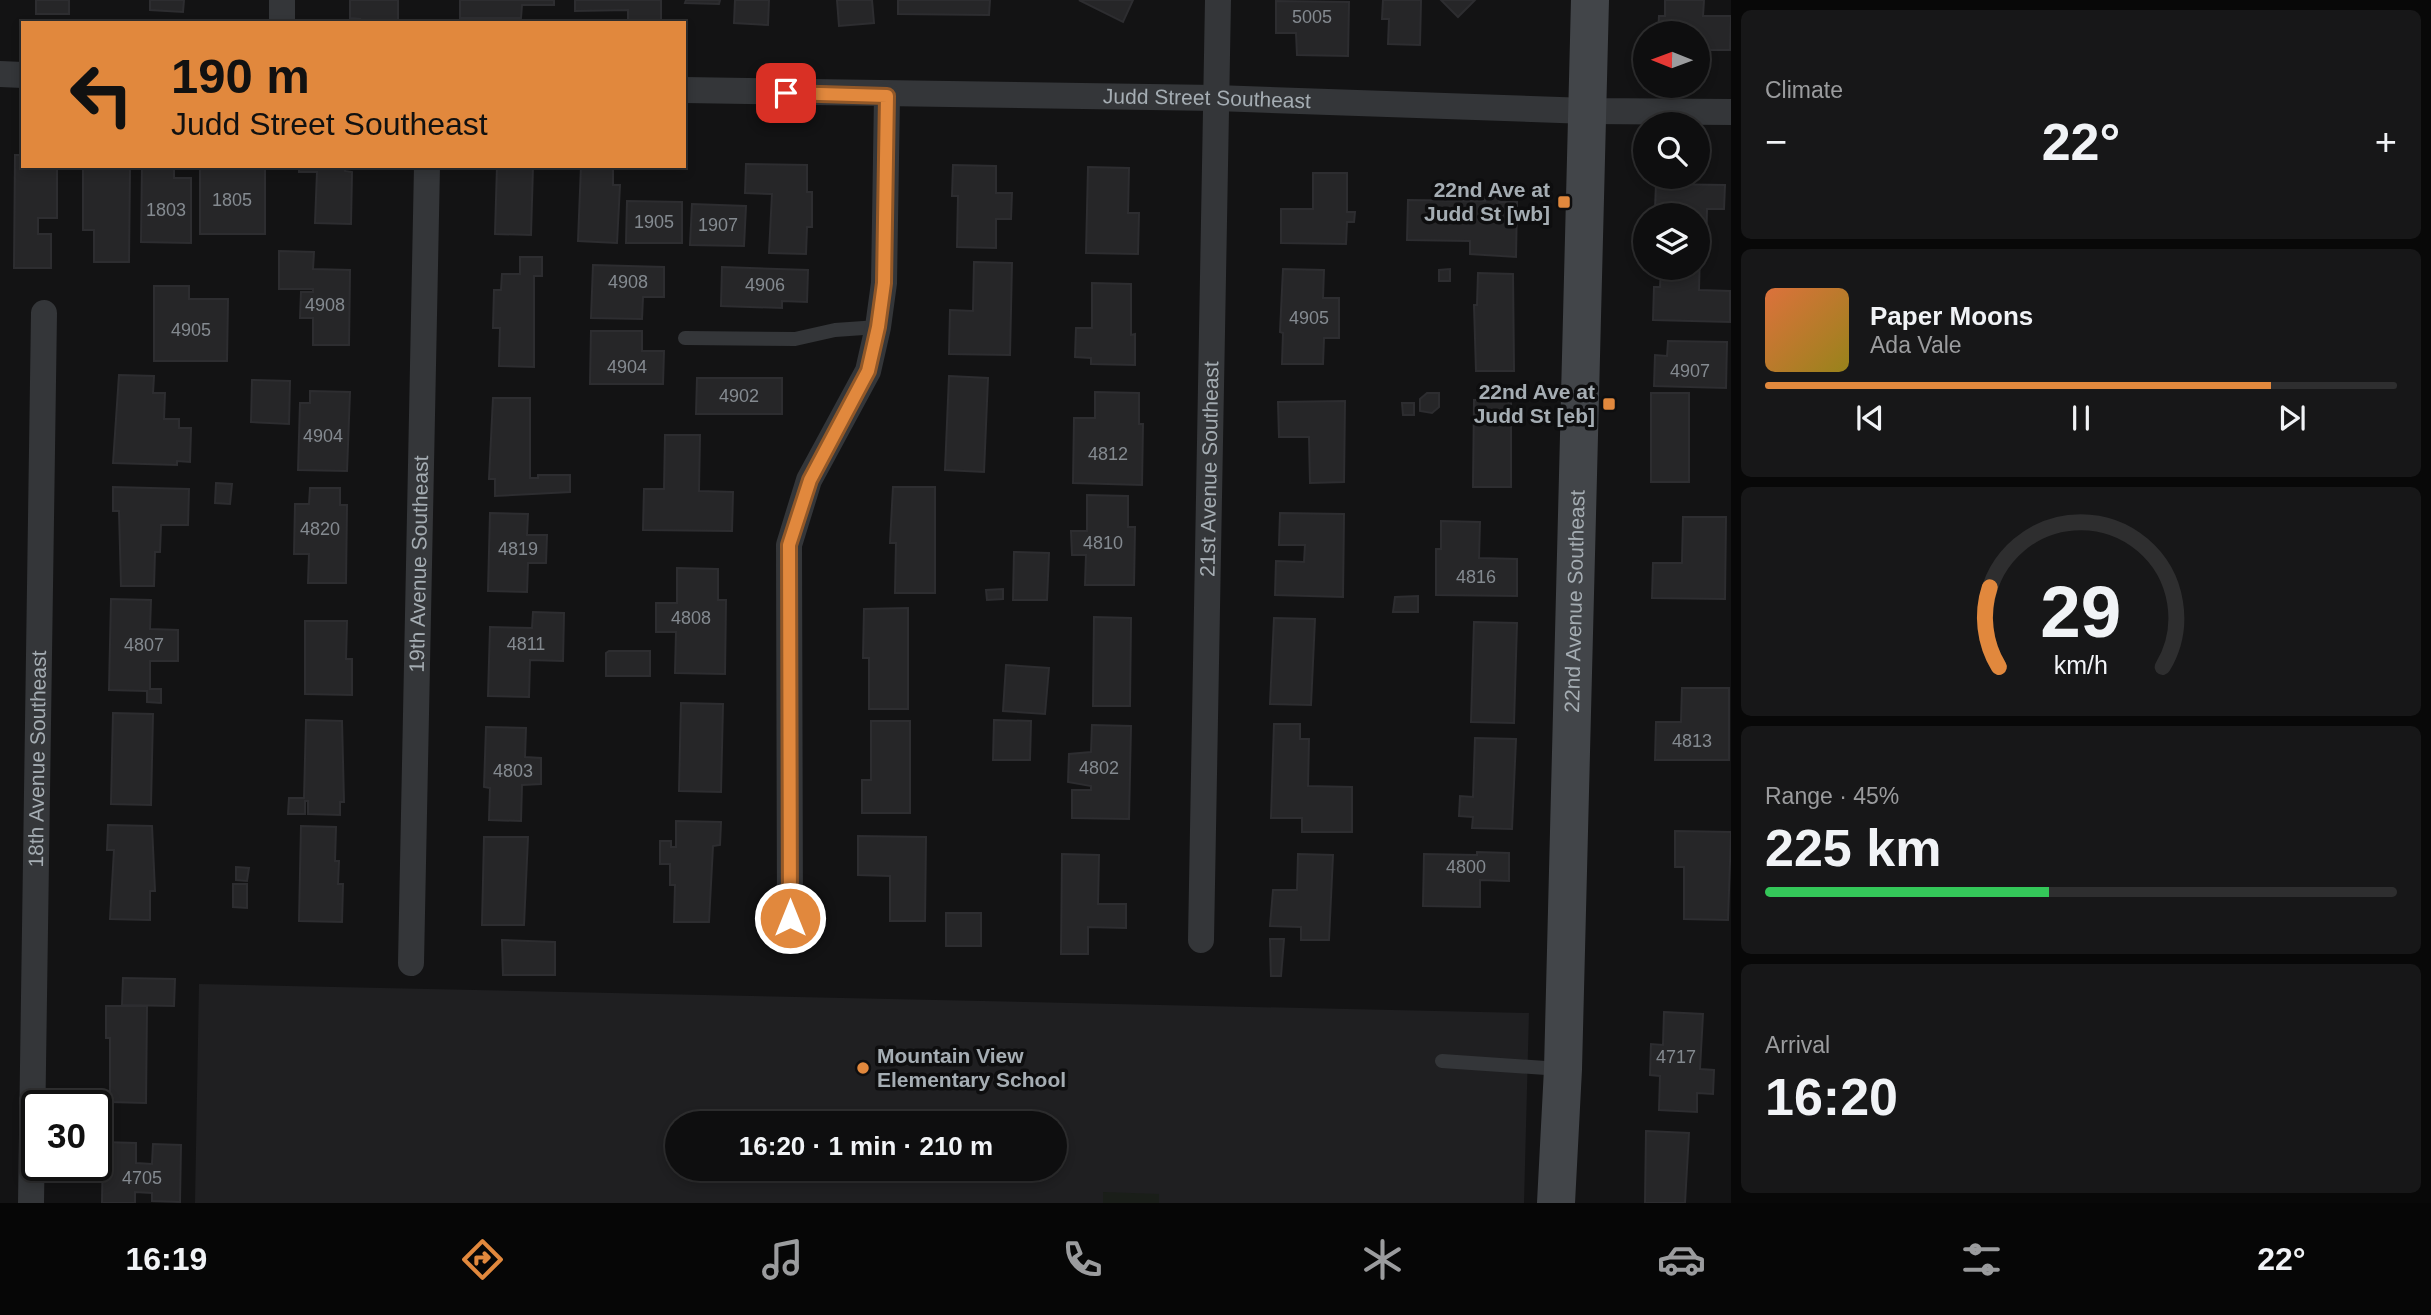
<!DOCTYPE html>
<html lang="en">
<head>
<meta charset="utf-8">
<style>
  :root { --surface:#0e0e0f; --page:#171718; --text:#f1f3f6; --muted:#9b9c9e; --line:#2e2e2f; --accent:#e1883d }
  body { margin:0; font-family:Helvetica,sans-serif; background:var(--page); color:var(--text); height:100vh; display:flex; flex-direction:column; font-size:26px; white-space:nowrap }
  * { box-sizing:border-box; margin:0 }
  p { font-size:23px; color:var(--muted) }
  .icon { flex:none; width:38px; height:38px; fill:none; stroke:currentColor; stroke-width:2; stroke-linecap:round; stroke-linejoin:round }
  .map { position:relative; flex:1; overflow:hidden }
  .side { display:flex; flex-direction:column; gap:10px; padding:10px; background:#080808; width:700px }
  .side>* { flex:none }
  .guide { position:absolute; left:21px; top:21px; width:665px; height:147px; border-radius:0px; box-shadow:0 4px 10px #0003,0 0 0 2px var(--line); background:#e1883d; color:#111; overflow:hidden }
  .needle { width:46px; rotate:271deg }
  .controls { position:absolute; left:1633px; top:21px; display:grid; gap:14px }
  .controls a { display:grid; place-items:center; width:77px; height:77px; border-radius:50%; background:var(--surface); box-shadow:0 4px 10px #0003,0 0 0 2px var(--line); font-size:35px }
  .speed { position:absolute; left:21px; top:1090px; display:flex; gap:14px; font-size:35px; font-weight:700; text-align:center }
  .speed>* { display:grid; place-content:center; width:91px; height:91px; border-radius:50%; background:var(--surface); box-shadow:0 4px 10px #0003,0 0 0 2px var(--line); line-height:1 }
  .speed .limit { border:4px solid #111; border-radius:10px; background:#fff; color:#111 }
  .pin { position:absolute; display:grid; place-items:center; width:60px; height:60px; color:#fff; margin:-30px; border-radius:14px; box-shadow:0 4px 10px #0006 }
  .me { position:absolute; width:77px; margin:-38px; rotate:0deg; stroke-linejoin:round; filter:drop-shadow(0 0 5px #0008) }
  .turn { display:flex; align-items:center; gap:24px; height:147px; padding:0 35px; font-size:32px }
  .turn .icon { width:91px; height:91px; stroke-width:2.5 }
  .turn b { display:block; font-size:49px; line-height:60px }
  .big { font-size:52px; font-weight:600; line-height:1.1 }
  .side .card { flex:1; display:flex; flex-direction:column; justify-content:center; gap:10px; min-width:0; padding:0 24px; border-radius:10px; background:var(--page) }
  .side .dial { align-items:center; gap:0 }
  .dial svg { height:182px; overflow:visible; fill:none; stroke:var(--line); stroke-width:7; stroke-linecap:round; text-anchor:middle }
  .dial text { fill:var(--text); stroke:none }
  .song { display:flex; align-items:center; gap:21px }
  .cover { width:84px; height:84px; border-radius:10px; background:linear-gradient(135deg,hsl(20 70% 55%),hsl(50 70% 35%)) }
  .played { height:7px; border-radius:4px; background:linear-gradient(90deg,var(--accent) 80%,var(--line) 80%) }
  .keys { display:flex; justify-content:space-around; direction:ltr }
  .heat { display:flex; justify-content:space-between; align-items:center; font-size:38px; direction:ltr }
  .charge { height:10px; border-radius:5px; background:linear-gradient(90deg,#34c759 45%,var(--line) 0) }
  .trip { position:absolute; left:665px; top:1111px; width:402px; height:70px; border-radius:35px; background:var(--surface); box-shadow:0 4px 10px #0003,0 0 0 2px var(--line); font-weight:600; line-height:70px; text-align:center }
  .dock { display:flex; height:112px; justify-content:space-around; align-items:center; background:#060606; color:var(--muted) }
  .dock .icon { width:49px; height:49px }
  .dock .selected { color:var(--accent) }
  .dock b { font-size:32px; color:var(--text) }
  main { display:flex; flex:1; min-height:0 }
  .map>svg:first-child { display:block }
  .built { fill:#1f1f21; fill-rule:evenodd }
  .green { fill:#1a1e19 }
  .building { fill:#262628; stroke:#2d2d30; stroke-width:2 }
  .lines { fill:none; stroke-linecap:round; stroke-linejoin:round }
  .lane { stroke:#343639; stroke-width:14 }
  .street { stroke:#343639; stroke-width:26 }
  .secondary { stroke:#424549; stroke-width:38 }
  .route-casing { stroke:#925828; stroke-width:18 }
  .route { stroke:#e1883d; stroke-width:12 }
  .poi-dot { fill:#e1883d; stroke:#0e0e0f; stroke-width:2.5 }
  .labels { text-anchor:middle; stroke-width:7; stroke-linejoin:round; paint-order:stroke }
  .number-label { font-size:18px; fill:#848a90 }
  .street-label { font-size:21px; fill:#a5adb3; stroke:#0e0e0f }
  .poi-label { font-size:21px; font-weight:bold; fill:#a5adb3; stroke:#0e0e0f; text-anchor:end }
</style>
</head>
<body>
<main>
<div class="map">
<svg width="1731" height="1203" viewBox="0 0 1731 1203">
  <rect width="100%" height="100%" fill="#131314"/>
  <path class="built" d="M199,984L1529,1013L1524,1203H195ZM677,1124H1055V1169H677Z"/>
  <polygon class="green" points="1103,1192 1159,1194 1159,1203 1103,1203"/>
  <g class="building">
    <rect x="36" y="0" width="33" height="14"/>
    <polygon points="150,0 184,0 183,12 150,10"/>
    <polygon points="350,0 398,0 398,23 360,23 360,19 350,18"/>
    <polygon points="460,0 554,0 554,5 522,5 521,18 460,18"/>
    <polygon points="575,0 661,0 661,22 628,22 628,10 575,11"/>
    <polygon points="686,0 720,0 719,4 685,3"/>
    <polygon points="735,0 769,0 768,25 734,23"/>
    <polygon points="837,0 872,0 874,23 839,26"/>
    <polygon points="898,0 990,0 989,15 898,14"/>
    <polygon points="1079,0 1133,0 1123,22"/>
    <polygon points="1383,0 1421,0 1420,45 1388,44 1389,19 1382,19"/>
    <polygon points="1441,0 1475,0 1458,17"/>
    <polygon points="1665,0 1704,0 1703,16 1731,16 1730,50 1698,50 1698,33 1658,33 1659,16 1665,16"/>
    <polygon points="1276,1 1349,2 1348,56 1297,55 1296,33 1276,33"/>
    <polygon points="15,155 23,155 23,166 57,166 57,218 38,218 38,234 51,234 51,268 14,268"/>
    <polygon points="746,164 807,165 807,192 812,192 812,227 807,227 806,254 769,253 772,194 745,193"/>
    <polygon points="953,165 996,166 996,193 1012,193 1011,219 996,219 996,248 957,247 958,196 952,196"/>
    <polygon points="83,166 130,166 129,262 94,262 94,230 83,230"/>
    <polygon points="142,166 174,166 174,178 191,178 191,243 141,242"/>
    <rect x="200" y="166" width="65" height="68"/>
    <polygon points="299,166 345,166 345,171 352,172 351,224 315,223 317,172 299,172"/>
    <polygon points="497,166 533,166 531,235 495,234"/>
    <polygon points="581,166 613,166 613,185 620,185 617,243 578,241"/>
    <polygon points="1088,167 1129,168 1128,213 1139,213 1138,254 1086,253"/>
    <polygon points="1313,173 1347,173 1347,212 1355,212 1354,222 1347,222 1346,244 1281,243 1281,209 1313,209"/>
    <polygon points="1656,184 1725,185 1724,209 1707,209 1706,250 1700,250 1699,290 1730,291 1730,322 1653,320 1654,287 1660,287 1661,268 1698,268 1698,215 1662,215 1662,209 1655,209"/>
    <polygon points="1485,197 1500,197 1499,202 1517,202 1516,257 1470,254 1470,241 1407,240 1408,200 1485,201"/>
    <polygon points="627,201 682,202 682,243 626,243"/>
    <polygon points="692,204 746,206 744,246 690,245"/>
    <polygon points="279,251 314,252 313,269 350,270 349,345 313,345 313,318 300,318 301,292 313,292 313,289 279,289"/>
    <polygon points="520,257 542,257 542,276 534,276 534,367 499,366 500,328 493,328 494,290 501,290 502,274 520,274"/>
    <polygon points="974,262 1012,263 1010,355 949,354 950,310 973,311"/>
    <polygon points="593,265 664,267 664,297 643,297 642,319 591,318"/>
    <polygon points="722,267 808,270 807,302 782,301 782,308 721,306"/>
    <polygon points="1283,269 1324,270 1323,298 1339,298 1339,338 1324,338 1323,364 1282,364 1283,333 1280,332"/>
    <polygon points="1450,269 1450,281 1439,281 1439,270"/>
    <polygon points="1478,273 1513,274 1514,371 1476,371 1474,305 1477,305"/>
    <polygon points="1092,283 1131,284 1131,335 1135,334 1135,365 1091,364 1091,358 1075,357 1076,328 1092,328"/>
    <polygon points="154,286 189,286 189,299 228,299 227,361 154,361"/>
    <polygon points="591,331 642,331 642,351 664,351 663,384 590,384"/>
    <polygon points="1668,341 1727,342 1726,388 1654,386 1655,355 1667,356"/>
    <polygon points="119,375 154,376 153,393 165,393 164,419 179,419 179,428 191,428 190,462 177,461 177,465 113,463"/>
    <polygon points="949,376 988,378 984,472 945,470"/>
    <polygon points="697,378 782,378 782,414 696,414"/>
    <polygon points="252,380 290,381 289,424 251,422"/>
    <polygon points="310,391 350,392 347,471 298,470 300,403 310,403"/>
    <polygon points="1095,392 1139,393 1139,424 1143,424 1142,485 1073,483 1074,418 1095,418"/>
    <polygon points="1427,393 1439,393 1439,407 1432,413 1420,411 1420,399"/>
    <rect x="1651" y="393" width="38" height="89"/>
    <polygon points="493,398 530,398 530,478 538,478 538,475 570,475 570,492 495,496 495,479 489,479"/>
    <polygon points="1474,400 1511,400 1511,487 1473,487"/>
    <polygon points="1345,401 1344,482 1310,483 1309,437 1279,437 1278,402"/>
    <polygon points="1402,403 1414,403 1414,415 1403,415"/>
    <polygon points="665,435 700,435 699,491 733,492 732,531 643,530 644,489 664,489"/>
    <polygon points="216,483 232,484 230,504 215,503"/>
    <polygon points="113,487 189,489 188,525 161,525 160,552 155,552 154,586 121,586 119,511 113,511"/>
    <polygon points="893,487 935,487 935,593 895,593 896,543 890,543"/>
    <polygon points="310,488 340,488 340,505 347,505 346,583 308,583 309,554 294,554 295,504 309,504"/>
    <polygon points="1087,495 1128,496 1128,527 1135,527 1134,585 1085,585 1086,555 1072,555 1071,531 1087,531"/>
    <polygon points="490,513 528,514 527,535 547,535 546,563 528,563 527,592 488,591"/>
    <polygon points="1280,513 1344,514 1343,597 1275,595 1276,561 1304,562 1305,545 1279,545"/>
    <polygon points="1683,517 1726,517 1725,599 1652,598 1653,563 1682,563"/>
    <polygon points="1441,521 1480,522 1479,558 1517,559 1517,596 1436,595 1436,549 1441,549"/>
    <polygon points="1014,552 1049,553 1047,600 1013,600"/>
    <polygon points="677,568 718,569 718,600 726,600 725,674 675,673 676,632 656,632 656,603 677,603"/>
    <polygon points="1003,589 1003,599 987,600 986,590"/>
    <polygon points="1418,596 1418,612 1393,612 1395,597"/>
    <polygon points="111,599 151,600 150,629 178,630 178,661 150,661 150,689 161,689 161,703 147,702 147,691 109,690"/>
    <polygon points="908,608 908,709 869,709 869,658 863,658 864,609"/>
    <polygon points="533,612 564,613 563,661 530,660 529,697 488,696 490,627 532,628"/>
    <polygon points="1094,617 1131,618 1130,706 1093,706"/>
    <polygon points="1274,618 1315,619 1311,705 1270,704"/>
    <polygon points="305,621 347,621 346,659 352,659 352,695 305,694"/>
    <polygon points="1474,622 1517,623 1514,723 1471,722"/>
    <polygon points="609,651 650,651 650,676 606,676 606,653"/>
    <polygon points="1006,665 1049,668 1045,714 1003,711"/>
    <polygon points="1682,688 1729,688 1729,760 1655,760 1656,722 1681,722"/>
    <polygon points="681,703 723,704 721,792 679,791"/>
    <polygon points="113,713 153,714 151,805 111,804"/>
    <polygon points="306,720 342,721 344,802 340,802 340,815 308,814 308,801 305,801 305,814 288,814 289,798 304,798"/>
    <polygon points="994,720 1031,721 1030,760 993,760"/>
    <polygon points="871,721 910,721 910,813 862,813 862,780 871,780"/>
    <polygon points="1274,724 1300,724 1300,739 1309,739 1308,786 1352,787 1352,832 1302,832 1302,818 1271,818"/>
    <polygon points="1092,725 1131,726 1129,819 1072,818 1072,790 1091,790 1091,786 1068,782 1069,754 1091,752"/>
    <polygon points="486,727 526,728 525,757 541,758 541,784 522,785 521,821 489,820 490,788 484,787"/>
    <polygon points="1475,738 1516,739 1512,829 1472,828 1473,817 1459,816 1460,796 1473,797"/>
    <polygon points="676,821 721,822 720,845 713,846 709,922 674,922 675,885 670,885 670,864 660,864 660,841 671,841 671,847 676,847"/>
    <polygon points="108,825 152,826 155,891 150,891 150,920 110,919 114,850 107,850"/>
    <polygon points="301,826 336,827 335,861 339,861 338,884 343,884 342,922 299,921"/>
    <polygon points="1675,831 1731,832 1728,920 1684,919 1684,867 1675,867"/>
    <polygon points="858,836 926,837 925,921 890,921 890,876 858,875"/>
    <polygon points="484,837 528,837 524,925 482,925"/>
    <polygon points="1477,852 1509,853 1509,881 1480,880 1480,907 1423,906 1424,854 1477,855"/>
    <polygon points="1062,854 1099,855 1098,904 1126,904 1126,928 1088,927 1088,954 1061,954"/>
    <polygon points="1298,854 1333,855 1329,940 1301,940 1301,927 1270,926 1273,890 1297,890"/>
    <polygon points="236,867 249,868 247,881 236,880"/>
    <polygon points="233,884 247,884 247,908 233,907"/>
    <rect x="946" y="913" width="35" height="33"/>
    <polygon points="1270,939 1284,939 1281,976 1271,976"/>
    <polygon points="502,940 555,942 555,975 503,975"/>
    <polygon points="123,978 175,979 174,1006 122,1005"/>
    <polygon points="106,1006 147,1006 146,1103 110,1102 110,1038 106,1038"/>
    <polygon points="1664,1012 1703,1014 1700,1069 1714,1070 1713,1094 1697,1093 1697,1112 1659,1110 1660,1076 1650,1075 1651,1044 1663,1045"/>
    <polygon points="1646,1131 1689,1133 1685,1203 1645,1203"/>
    <polygon points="103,1142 136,1143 136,1163 152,1164 153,1144 181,1145 180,1202 152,1201 152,1193 135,1192 135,1203 102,1203"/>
  </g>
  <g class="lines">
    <g class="lane">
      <polyline points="685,338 795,339 835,330 878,327"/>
      <polyline points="1442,1061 1561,1069"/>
    </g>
    <g class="street">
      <polyline points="282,23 282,0"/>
      <polyline points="0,74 23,75"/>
      <path id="s1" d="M684,90L1216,98L1588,111L1731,112"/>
      <polyline points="790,918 789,545 809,480 868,371 878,327 884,283 887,96"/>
      <path id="s2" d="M1201,940L1218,0"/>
      <path id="s3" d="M411,963L427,166"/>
      <path id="s4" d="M31,1203L44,313"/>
    </g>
    <path class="secondary" id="s5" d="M1556,1203L1563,1069L1590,0"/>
  </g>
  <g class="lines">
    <g class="route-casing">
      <polyline id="route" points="786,93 887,96 884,283 878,327 868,371 810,480 789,545 790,918"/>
    </g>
    <use href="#route" class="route"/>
  </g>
  <g class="poi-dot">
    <rect x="1557" y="195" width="14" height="14" rx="3.5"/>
    <rect x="1602" y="397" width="14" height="14" rx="3.5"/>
    <circle cx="863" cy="1068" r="7"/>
  </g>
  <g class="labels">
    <g class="number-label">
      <text x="1312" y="23">5005</text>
      <text x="232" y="206">1805</text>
      <text x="166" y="216">1803</text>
      <text x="654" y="228">1905</text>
      <text x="718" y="231">1907</text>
      <text x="628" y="288">4908</text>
      <text x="765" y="291">4906</text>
      <text x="325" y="311">4908</text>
      <text x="1309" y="324">4905</text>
      <text x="191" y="336">4905</text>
      <text x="627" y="373">4904</text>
      <text x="1690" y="377">4907</text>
      <text x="739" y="402">4902</text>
      <text x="323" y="442">4904</text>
      <text x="1108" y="460">4812</text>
      <text x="320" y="535">4820</text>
      <text x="1103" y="549">4810</text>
      <text x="518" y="555">4819</text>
      <text x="1476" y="583">4816</text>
      <text x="691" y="624">4808</text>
      <text x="526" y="650">4811</text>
      <text x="144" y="651">4807</text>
      <text x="1692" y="747">4813</text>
      <text x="1099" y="774">4802</text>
      <text x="513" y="777">4803</text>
      <text x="1466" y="873">4800</text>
      <text x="1676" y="1063">4717</text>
      <text x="142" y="1184">4705</text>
    </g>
    <g class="street-label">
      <text dy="7" stroke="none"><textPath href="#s1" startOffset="523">Judd Street Southeast</textPath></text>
      <text dy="7" stroke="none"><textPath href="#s2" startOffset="471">21st Avenue Southeast</textPath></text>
      <text dy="7" stroke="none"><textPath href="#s3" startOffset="399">19th Avenue Southeast</textPath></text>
      <text dy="7" stroke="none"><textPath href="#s5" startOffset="602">22nd Avenue Southeast</textPath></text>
      <text dy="7" stroke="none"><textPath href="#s4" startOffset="444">18th Avenue Southeast</textPath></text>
    </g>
    <g class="poi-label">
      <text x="1550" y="197">22nd Ave at<tspan x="1550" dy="24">Judd St [wb]</tspan></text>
      <text x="1595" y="399">22nd Ave at<tspan x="1595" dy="24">Judd St [eb]</tspan></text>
      <text x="877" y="1063" text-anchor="start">Mountain View<tspan x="877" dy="24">Elementary School</tspan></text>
    </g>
  </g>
</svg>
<div class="controls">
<a><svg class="needle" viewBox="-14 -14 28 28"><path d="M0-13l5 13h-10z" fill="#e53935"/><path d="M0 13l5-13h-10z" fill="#9b9c9e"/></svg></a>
<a><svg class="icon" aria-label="search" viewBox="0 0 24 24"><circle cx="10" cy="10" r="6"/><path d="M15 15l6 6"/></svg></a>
<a><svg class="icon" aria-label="layers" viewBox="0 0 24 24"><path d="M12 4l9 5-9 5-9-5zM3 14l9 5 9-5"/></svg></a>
</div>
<div class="speed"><div class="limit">30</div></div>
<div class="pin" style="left:786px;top:93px;background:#d93025"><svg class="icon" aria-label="arrive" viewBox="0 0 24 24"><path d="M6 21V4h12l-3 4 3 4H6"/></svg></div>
<svg class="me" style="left:790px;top:918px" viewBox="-20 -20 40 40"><circle r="17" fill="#e1883d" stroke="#fff" stroke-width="3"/><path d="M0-11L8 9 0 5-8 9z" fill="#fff"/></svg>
<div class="trip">16:20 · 1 min · 210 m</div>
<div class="guide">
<div class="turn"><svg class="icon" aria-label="left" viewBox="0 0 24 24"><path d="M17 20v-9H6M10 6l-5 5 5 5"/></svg><div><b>190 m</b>Judd Street Southeast</div></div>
</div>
</div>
<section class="side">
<div class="card"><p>Climate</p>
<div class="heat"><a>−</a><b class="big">22°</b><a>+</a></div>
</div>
<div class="card">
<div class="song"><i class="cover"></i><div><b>Paper Moons</b><p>Ada Vale</p></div></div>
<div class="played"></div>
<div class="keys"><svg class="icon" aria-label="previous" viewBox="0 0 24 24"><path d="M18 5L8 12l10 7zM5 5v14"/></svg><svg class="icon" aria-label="pause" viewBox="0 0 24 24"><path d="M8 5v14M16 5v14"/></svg><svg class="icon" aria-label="next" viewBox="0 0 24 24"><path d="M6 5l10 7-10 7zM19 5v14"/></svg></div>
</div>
<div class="card dial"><svg viewBox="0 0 100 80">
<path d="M14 69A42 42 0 1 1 86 69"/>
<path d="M14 69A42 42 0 0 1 10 34" stroke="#e1883d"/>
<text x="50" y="56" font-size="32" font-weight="700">29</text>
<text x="50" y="72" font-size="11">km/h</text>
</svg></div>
<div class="card"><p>Range · 45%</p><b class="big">225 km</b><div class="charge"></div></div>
<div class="card"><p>Arrival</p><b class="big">16:20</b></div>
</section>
</main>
<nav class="dock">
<b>16:19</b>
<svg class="icon selected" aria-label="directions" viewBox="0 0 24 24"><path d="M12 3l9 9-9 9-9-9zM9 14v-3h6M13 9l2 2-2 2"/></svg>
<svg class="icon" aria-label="music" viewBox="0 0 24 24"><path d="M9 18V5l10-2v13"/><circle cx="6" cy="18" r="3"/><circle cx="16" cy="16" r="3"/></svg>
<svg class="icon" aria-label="phone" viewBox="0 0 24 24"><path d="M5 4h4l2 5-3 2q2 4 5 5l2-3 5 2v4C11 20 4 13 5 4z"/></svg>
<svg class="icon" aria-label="climate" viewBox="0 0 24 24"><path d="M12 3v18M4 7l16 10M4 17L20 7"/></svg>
<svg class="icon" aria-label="car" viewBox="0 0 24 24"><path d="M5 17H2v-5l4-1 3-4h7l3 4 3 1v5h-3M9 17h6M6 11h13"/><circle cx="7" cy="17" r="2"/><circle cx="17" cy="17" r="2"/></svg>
<svg class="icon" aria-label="filters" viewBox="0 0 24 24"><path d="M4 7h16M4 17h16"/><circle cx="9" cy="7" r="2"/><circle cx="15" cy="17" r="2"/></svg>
<b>22°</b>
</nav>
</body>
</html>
